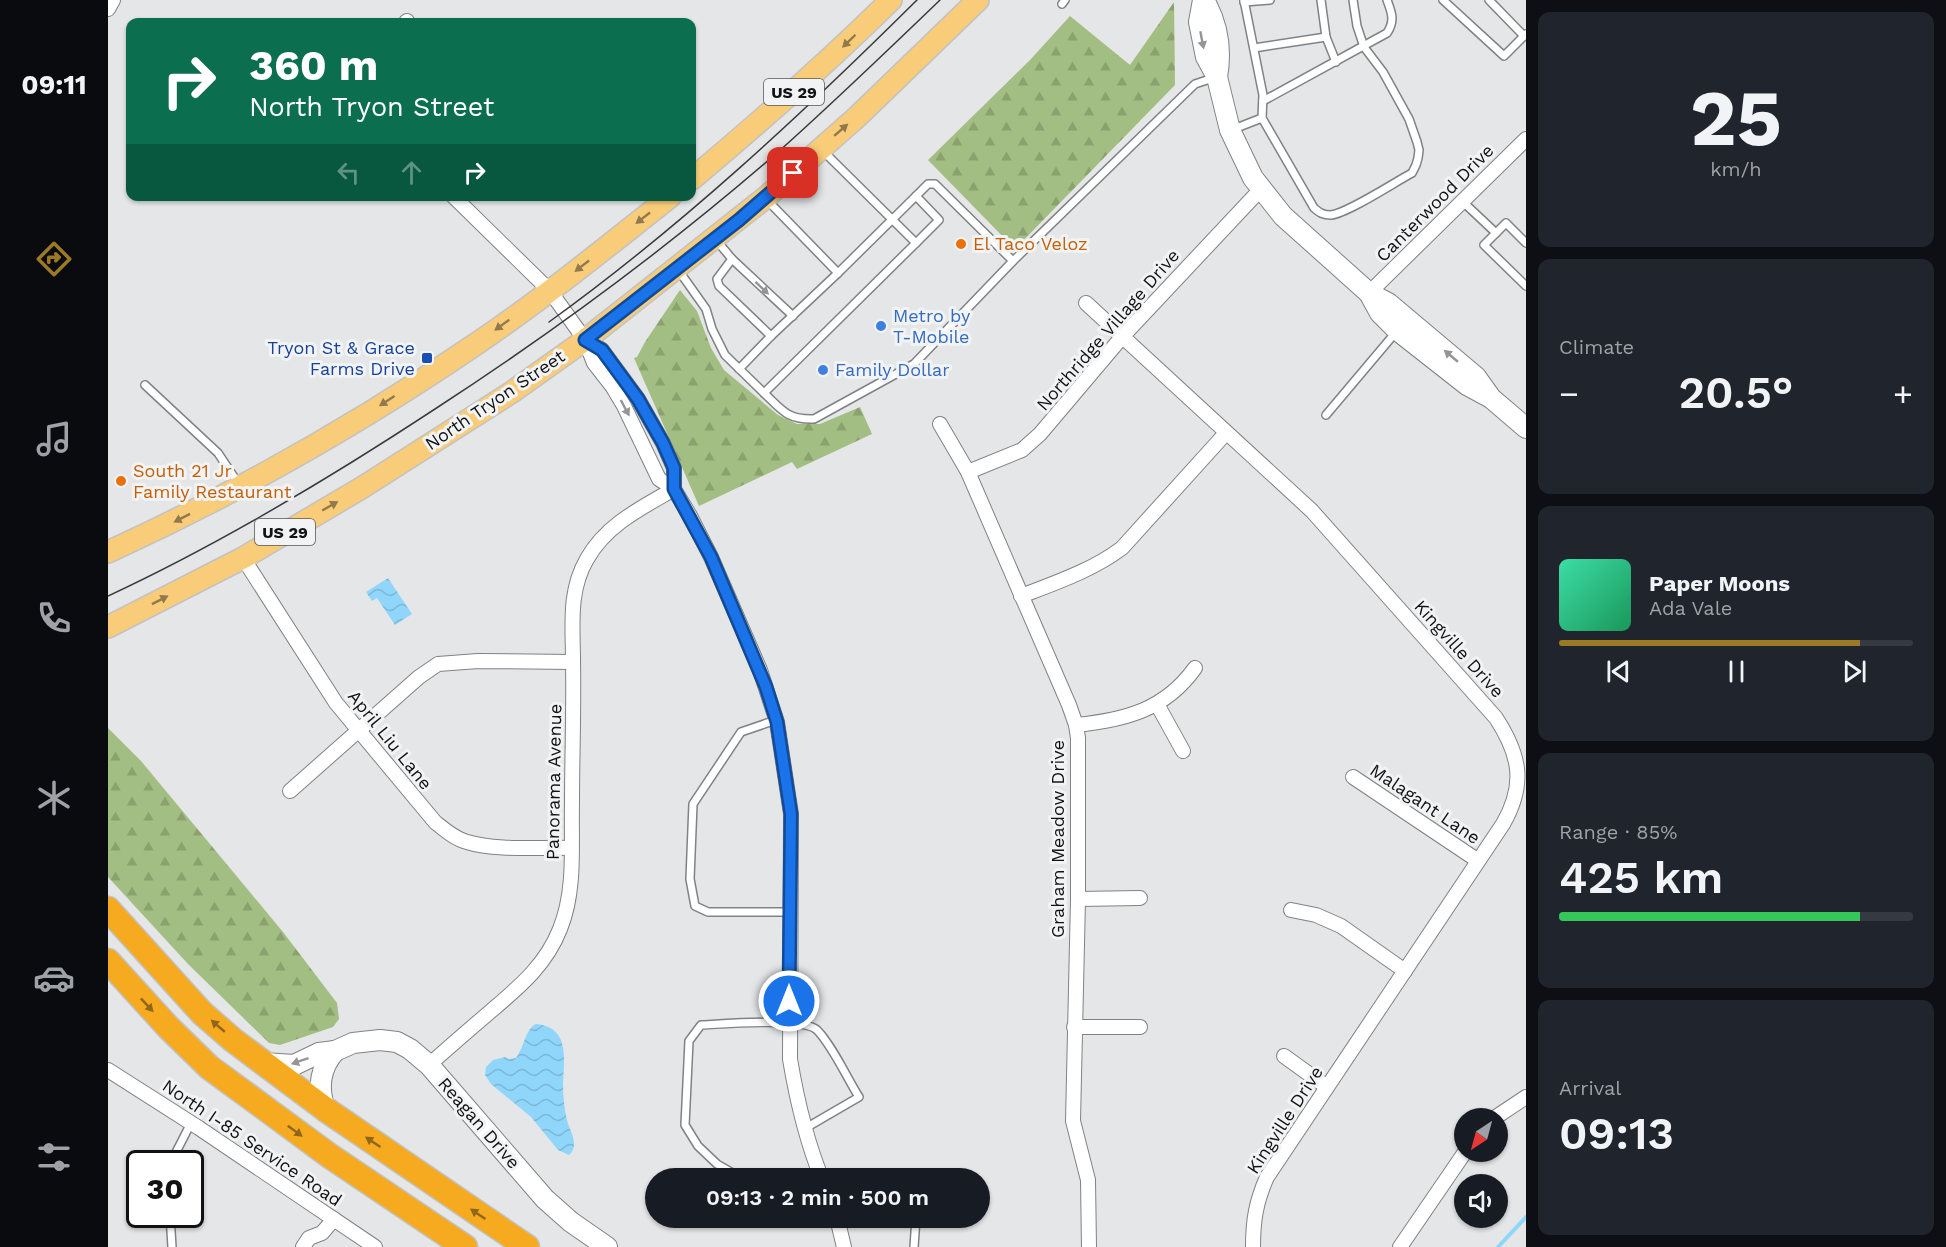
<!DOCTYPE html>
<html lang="en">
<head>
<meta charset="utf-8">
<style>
  :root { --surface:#171b24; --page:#20242c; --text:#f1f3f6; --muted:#9ea1a6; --line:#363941; --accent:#9c7925 }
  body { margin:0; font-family:"Work Sans",sans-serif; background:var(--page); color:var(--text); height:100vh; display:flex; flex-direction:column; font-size:22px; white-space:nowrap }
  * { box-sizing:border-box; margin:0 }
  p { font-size:20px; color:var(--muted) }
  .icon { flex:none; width:33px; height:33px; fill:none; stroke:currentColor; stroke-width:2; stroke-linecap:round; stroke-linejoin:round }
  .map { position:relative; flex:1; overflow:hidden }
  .details { display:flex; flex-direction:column; gap:12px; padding:12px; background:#0d0f14; width:420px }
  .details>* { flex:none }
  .top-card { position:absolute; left:18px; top:18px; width:570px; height:183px; border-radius:12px; box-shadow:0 2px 4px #0004; background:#0b6e4f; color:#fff; overflow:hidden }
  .needle { width:39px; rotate:216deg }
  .buttons { position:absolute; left:1346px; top:1108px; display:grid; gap:12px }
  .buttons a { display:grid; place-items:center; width:54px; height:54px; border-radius:50%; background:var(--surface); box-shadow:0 2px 4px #0004; font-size:30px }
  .speed { position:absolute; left:18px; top:1150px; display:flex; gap:12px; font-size:30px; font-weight:700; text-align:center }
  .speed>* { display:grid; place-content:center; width:78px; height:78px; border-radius:50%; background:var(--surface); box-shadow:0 2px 4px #0004; line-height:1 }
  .speed .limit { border:3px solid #111; border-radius:9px; background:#fff; color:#111 }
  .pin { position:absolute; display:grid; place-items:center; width:51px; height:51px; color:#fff; margin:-26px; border-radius:12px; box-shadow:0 3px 9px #0006 }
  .me { position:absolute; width:66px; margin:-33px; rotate:0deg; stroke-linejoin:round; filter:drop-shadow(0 0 4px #0008) }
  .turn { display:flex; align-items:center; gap:21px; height:126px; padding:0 24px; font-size:27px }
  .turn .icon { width:78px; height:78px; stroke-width:2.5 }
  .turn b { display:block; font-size:42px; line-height:51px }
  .lanes { display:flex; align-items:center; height:57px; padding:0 24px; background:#0003; justify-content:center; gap:30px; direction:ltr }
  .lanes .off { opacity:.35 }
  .big { font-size:45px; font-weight:600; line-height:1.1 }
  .details .widget { flex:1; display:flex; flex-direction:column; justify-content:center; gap:9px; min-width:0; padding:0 21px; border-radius:12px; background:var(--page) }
  .details .dial { align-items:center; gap:0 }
  .dial b { font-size:78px; line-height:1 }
  .song { display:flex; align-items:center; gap:18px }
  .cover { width:72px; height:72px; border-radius:9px; background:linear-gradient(135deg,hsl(160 70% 55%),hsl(150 70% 35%)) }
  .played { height:6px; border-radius:3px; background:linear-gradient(90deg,var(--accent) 85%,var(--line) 85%) }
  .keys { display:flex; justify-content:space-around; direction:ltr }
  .heat { display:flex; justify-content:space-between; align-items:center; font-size:33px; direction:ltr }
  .charge { height:9px; border-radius:4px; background:linear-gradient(90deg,#34c759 85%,var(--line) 0) }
  .trip { position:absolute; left:537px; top:1168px; width:345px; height:60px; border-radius:30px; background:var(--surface); box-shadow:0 2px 4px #0004; font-weight:600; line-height:60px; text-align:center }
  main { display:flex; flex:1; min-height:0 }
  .menu { display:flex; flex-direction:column; width:108px; justify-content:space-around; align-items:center; background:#090b0e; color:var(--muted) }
  .menu .icon { width:42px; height:42px }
  .menu .on { color:var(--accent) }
  .menu b { font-size:27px; color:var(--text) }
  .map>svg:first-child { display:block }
  .forest { fill:url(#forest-firs) }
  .water { fill:url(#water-waves) }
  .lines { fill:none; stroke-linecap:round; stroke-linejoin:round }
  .stream { stroke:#90d6fb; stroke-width:4 }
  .lane-casing { stroke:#818283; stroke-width:10 }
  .street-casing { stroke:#818283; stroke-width:16 }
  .secondary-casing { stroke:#818283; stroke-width:22 }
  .primary-casing { stroke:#c2c2c2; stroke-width:24 }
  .highway-casing { stroke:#c2c2c2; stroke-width:27 }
  .lane { stroke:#fff; stroke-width:7 }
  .street { stroke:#fff; stroke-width:14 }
  .secondary { stroke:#fff; stroke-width:20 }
  .primary { stroke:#f9cc79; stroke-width:21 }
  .highway { stroke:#f5aa20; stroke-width:24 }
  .tram { stroke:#3a3a3b; stroke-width:1.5 }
  .oneway { fill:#959595 }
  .oneway2 { fill:#92794b }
  .oneway3 { fill:#8f661a }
  .route-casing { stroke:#114b97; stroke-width:15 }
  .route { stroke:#1a73e8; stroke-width:10 }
  .food-dot { fill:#e8710a; stroke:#f2f3f4; stroke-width:2 }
  .shop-dot { fill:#3f7fe0; stroke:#f2f3f4; stroke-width:2 }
  .transit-dot { fill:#1a4fb4; stroke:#f2f3f4; stroke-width:2 }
  .labels { text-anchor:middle; stroke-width:6; stroke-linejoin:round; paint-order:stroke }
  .shield { fill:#f2f3f4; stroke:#565656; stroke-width:1.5 }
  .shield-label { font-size:16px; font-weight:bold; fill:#131313 }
  .street-label { font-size:18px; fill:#131313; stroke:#f2f3f4 }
  .food-label { font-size:18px; fill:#c56008; stroke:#f2f3f4; text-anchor:start }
  .shop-label { font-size:18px; fill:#366cbe; stroke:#f2f3f4; text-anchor:start }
  .transit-label { font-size:18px; fill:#164399; stroke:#f2f3f4; text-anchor:end }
</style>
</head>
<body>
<main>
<nav class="menu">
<b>09:11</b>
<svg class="icon on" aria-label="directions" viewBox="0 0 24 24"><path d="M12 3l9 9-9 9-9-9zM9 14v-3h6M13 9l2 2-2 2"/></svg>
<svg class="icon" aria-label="music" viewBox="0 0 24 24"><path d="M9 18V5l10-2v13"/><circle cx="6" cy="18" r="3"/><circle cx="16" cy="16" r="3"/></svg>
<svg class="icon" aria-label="phone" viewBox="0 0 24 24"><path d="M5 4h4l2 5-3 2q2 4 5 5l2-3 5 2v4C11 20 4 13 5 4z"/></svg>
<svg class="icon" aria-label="climate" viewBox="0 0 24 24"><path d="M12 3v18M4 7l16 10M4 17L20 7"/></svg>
<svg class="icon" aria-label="car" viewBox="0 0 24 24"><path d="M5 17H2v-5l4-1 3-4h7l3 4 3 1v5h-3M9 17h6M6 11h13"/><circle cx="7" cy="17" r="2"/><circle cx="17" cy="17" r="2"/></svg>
<svg class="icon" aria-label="filters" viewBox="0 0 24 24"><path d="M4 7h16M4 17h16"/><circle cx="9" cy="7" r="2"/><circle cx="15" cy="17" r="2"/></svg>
</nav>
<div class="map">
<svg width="1418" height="1247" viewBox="0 0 1418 1247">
  <defs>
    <pattern id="forest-firs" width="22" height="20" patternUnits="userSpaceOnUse" patternTransform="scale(1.5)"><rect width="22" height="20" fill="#a3be82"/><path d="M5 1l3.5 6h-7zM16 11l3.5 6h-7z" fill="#8ba26f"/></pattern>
    <pattern id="water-waves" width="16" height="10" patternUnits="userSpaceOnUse" patternTransform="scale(1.5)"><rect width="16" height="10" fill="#90d6fb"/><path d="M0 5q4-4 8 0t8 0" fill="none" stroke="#7bb7d6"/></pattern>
  </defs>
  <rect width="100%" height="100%" fill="#e5e6e7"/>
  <g class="forest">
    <polygon points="1066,2 1067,85 907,249 820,160 922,60 962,16 1022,65"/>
    <polygon points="572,290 589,311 603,348 616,370 670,415 689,424 712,424 752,407 764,434 689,469 684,462 591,506 526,358 529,357 537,342"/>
    <polygon points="0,728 33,761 175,932 229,1003 231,1019 225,1027 172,1045 161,1043 80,964 0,877"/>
  </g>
  <g class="water">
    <polygon points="280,578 304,614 287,625 269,598 264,601 258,592"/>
    <path d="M428,1024C462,1027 456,1059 455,1083C455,1095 456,1108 459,1120C462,1132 472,1145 461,1155L450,1150L423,1117L383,1084L377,1075L378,1067L385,1060L397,1057L401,1059L408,1058C416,1048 417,1029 428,1024Z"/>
  </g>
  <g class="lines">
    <polyline class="stream" points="1390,1247 1418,1217"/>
    <g class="lane-casing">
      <g id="lane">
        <path d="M1136,0L1155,95L1154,118L1206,208C1212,213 1215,215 1223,215C1240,213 1287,182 1304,173L1308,165L1310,158L1311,150L1309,142L1301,119L1275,72L1256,47L1249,26L1245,0"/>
        <polyline points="1213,0 1218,37 1228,62"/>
        <polyline points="1335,0 1396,56 1418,34"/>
        <polyline points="1381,0 1416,36"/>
        <polyline points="1136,2 1162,0"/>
        <polyline points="954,4 957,0"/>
        <polyline points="1146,48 1218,37"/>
        <path d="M1155,101L1279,33C1287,21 1284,13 1279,0"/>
        <polyline points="1123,130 1154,118"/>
        <polyline points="659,200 730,273 808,196 820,184 827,184 905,261 1087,84 1108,77"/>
        <polyline points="1354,201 1388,233"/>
        <polyline points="609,241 624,259 609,279 611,286 663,336 631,369"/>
        <polyline points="808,243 831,220 808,196"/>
        <polyline points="1418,243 1398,223 1376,245 1418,286"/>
        <polyline points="624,259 685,316"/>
        <polyline points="571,271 598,309 604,329 617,355 656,393 808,243 714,150"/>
        <polyline points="663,336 730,273"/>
        <polyline points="37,385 110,453 130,483"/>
        <path d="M656,393C674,410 679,420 706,419L806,364L905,261"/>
        <polyline points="1218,415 1288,332"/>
        <polyline points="668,720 633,732 585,804 582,879 587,906 600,912 681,912"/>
        <polyline points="62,1164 83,1123"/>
        <path d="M635,1179L609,1164L590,1146L577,1125L581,1041L593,1025C614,1024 695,1017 709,1030C724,1045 739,1078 751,1097L696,1129"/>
        <polyline points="62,1215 64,1247"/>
        <polyline points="719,1218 731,1221"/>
        <polyline points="806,1247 808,1218"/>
      </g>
    </g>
    <g class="street-casing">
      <g id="street">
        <polyline points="0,9 5,0"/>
        <polyline points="298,22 299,21"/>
        <path d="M345,196L442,291L477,340L486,363L504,386L516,406L551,479L566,489L581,514L603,557L652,670L669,722L683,814L682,1059C689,1101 698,1140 714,1179"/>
        <polyline points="1261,293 1418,139"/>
        <path d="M978,303L1204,511L1388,718C1412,755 1418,784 1395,824L1159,1177C1148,1202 1145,1220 1145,1247"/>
        <polyline points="477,340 494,350 530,399 555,443 566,468 566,489"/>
        <polyline points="832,424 860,472 961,705 968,725 970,738 970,899 965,1121 980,1180 981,1247"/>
        <polyline points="860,472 914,450 932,434 1014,337 1153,189"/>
        <path d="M135,558L228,703L327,822C337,830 347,839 359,842C388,851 432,847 463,848"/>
        <path d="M913,596C947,583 985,570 1014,548L1118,433"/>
        <polyline points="1049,704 1075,751"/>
        <path d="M968,725C1017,720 1057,710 1087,668"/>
        <polyline points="1245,777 1369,860"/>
        <polyline points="182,791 311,677 330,664 370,661 465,662"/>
        <polyline points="970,899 1032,898"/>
        <polyline points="1183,910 1208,915 1233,926 1297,971"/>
        <polyline points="966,1027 1032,1027"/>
        <polyline points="1176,1056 1219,1087"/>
        <path d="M321,1065C341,1047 362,1029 383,1011C411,987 438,965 452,929C468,890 463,844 464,803C464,756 466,708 465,661C465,627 460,591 479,559C498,525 533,508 566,489"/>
        <polyline points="0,1070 91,1128 267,1247"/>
        <polyline points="1385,1119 1418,1097"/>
        <polyline points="729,1218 736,1247"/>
        <polyline points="195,1247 201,1238 214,1233 226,1219"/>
        <polyline points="1292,1247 1357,1152"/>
      </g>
    </g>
    <g class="secondary-casing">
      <g id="secondary">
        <polyline points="1095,0 1091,22 1098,57 1109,77 1122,130 1145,178 1175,216 1261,293"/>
        <path d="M1096,0C1110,24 1114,49 1109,77"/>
        <polyline points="1383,398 1368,377 1280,303 1261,293 1272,313 1289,330 1359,385 1383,398 1418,428"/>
        <polyline points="155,1063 186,1065 211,1053 227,1051 245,1043 272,1040 289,1042 302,1049 321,1065 437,1199 463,1222 499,1247"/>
        <path d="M217,1109C209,1087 212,1068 227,1051"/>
      </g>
    </g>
    <g class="primary-casing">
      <g id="primary">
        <path d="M584,179C652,122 719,63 783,0"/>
        <path d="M0,552C129,493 254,422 371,342C437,297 500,246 563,196"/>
        <polyline points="0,627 135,558 255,487 404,392 477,340 657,198 749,117 870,0"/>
      </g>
    </g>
    <g class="highway-casing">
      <g id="highway">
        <polyline points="0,909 94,1013 125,1040 217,1109 419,1247"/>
        <polyline points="0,961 60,1027 101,1067 222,1156 357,1247"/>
      </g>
    </g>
    <use href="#lane" class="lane"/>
    <use href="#street" class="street"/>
    <use href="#secondary" class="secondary"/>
    <use href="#primary" class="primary"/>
    <use href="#highway" class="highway"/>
    <g class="tram">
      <path d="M441,322C574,226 693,115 809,0"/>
      <path d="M0,596C114,543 222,478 327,409C447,331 562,246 670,152C725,103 779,51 832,0"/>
    </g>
  </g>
  <defs><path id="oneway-solid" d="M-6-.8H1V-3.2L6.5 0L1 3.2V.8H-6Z" transform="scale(1.5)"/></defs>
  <g class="oneway">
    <use href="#oneway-solid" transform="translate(1094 40) rotate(79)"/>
    <use href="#oneway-solid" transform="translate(654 288) rotate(43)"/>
    <use href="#oneway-solid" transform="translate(1343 356) rotate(-140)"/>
    <use href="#oneway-solid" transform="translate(517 408) rotate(62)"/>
    <use href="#oneway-solid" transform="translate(192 1061) rotate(161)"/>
  </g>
  <g class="oneway2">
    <use href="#oneway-solid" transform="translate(741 41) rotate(136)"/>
    <use href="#oneway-solid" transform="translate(733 130) rotate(-41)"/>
    <use href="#oneway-solid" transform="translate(535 218) rotate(142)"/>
    <use href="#oneway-solid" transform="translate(474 266) rotate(142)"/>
    <use href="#oneway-solid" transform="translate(394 325) rotate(144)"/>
    <use href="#oneway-solid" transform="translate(279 401) rotate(147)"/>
    <use href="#oneway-solid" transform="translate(222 506) rotate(-30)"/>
    <use href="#oneway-solid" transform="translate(74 518) rotate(153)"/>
    <use href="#oneway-solid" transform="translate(52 600) rotate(-27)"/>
  </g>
  <g class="oneway3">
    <use href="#oneway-solid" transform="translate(39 1005) rotate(47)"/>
    <use href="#oneway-solid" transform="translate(110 1026) rotate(-139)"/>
    <use href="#oneway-solid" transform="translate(187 1131) rotate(36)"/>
    <use href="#oneway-solid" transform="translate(265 1142) rotate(-146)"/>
    <use href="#oneway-solid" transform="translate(370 1214) rotate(-146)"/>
  </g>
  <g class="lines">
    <g class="route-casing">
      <polyline id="route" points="681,1001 683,814 669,722 658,687 603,557 566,489 566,468 555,443 530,399 494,350 477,340 631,220 685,173"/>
    </g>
    <use href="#route" class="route"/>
  </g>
  <g class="food-dot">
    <circle cx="853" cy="244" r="6"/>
    <circle cx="13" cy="481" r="6"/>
  </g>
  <g class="shop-dot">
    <circle cx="773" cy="326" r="6"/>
    <circle cx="715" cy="370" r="6"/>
  </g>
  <rect class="transit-dot" x="313" y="352" width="12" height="12" rx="3"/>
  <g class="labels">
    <g class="shield">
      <rect x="656" y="79" width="60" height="26" rx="4.5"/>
      <rect x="147" y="519" width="60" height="26" rx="4.5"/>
    </g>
    <g class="shield-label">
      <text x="686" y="98">US 29</text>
      <text x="177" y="538">US 29</text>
    </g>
    <g class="street-label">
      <text transform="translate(1327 203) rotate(-45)" y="6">Canterwood Drive</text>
      <text transform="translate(1000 330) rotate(-49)" y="6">Northridge Village Drive</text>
      <text transform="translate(387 400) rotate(-34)" y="6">North Tryon Street</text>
      <text transform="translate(1351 649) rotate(48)" y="6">Kingville Drive</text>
      <text transform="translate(282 740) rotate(51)" y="6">April Liu Lane</text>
      <text transform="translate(446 782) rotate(-89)" y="6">Panorama Avenue</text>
      <text transform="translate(1317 804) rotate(34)" y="6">Malagant Lane</text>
      <text transform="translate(950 839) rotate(-90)" y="6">Graham Meadow Drive</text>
      <text transform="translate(1177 1120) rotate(-57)" y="6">Kingville Drive</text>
      <text transform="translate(371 1123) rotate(49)" y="6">Reagan Drive</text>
      <text transform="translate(144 1143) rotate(34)" y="6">North I-85 Service Road</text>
    </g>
    <g class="food-label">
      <text x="865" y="250">El Taco Veloz</text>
      <text x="25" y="477">South 21 Jr<tspan x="25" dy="21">Family Restaurant</tspan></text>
    </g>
    <g class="shop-label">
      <text x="785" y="322">Metro by<tspan x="785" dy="21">T-Mobile</tspan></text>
      <text x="727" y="376">Family Dollar</text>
    </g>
    <g class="transit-label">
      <text x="307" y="354">Tryon St &amp; Grace<tspan x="307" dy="21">Farms Drive</tspan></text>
    </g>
  </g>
</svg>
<div class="buttons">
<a><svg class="needle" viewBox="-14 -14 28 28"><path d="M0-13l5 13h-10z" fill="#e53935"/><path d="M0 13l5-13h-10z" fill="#9ea1a6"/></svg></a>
<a><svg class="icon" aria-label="sound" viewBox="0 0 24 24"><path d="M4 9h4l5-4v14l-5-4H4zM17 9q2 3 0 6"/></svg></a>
</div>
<div class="speed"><div class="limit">30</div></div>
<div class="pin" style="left:685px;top:173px;background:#d93025"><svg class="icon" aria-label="arrive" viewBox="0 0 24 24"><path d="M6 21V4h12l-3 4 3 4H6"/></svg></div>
<svg class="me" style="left:681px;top:1001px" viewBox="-20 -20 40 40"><circle r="17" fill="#1a73e8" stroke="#fff" stroke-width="3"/><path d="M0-11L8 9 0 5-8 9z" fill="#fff"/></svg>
<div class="trip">09:13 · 2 min · 500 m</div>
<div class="top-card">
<div class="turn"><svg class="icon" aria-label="right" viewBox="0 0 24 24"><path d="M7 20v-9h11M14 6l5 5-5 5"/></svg><div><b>360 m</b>North Tryon Street</div></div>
<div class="lanes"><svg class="icon off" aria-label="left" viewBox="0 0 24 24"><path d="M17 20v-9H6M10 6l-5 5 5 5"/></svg><svg class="icon off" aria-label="ahead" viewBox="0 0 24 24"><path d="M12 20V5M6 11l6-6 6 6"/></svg><svg class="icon" aria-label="right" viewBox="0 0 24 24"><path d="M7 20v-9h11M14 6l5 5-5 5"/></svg></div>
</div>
</div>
<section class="details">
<div class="widget dial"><b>25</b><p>km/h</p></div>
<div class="widget"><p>Climate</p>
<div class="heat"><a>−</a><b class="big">20.5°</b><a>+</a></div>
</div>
<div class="widget">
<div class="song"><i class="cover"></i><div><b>Paper Moons</b><p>Ada Vale</p></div></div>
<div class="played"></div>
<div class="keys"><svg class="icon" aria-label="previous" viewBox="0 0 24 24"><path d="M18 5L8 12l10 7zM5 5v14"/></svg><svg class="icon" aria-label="pause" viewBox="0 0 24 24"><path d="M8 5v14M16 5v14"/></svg><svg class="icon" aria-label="next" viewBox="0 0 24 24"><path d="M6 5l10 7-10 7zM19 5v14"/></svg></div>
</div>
<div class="widget"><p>Range · 85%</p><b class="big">425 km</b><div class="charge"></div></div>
<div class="widget"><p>Arrival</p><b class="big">09:13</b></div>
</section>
</main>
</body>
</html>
